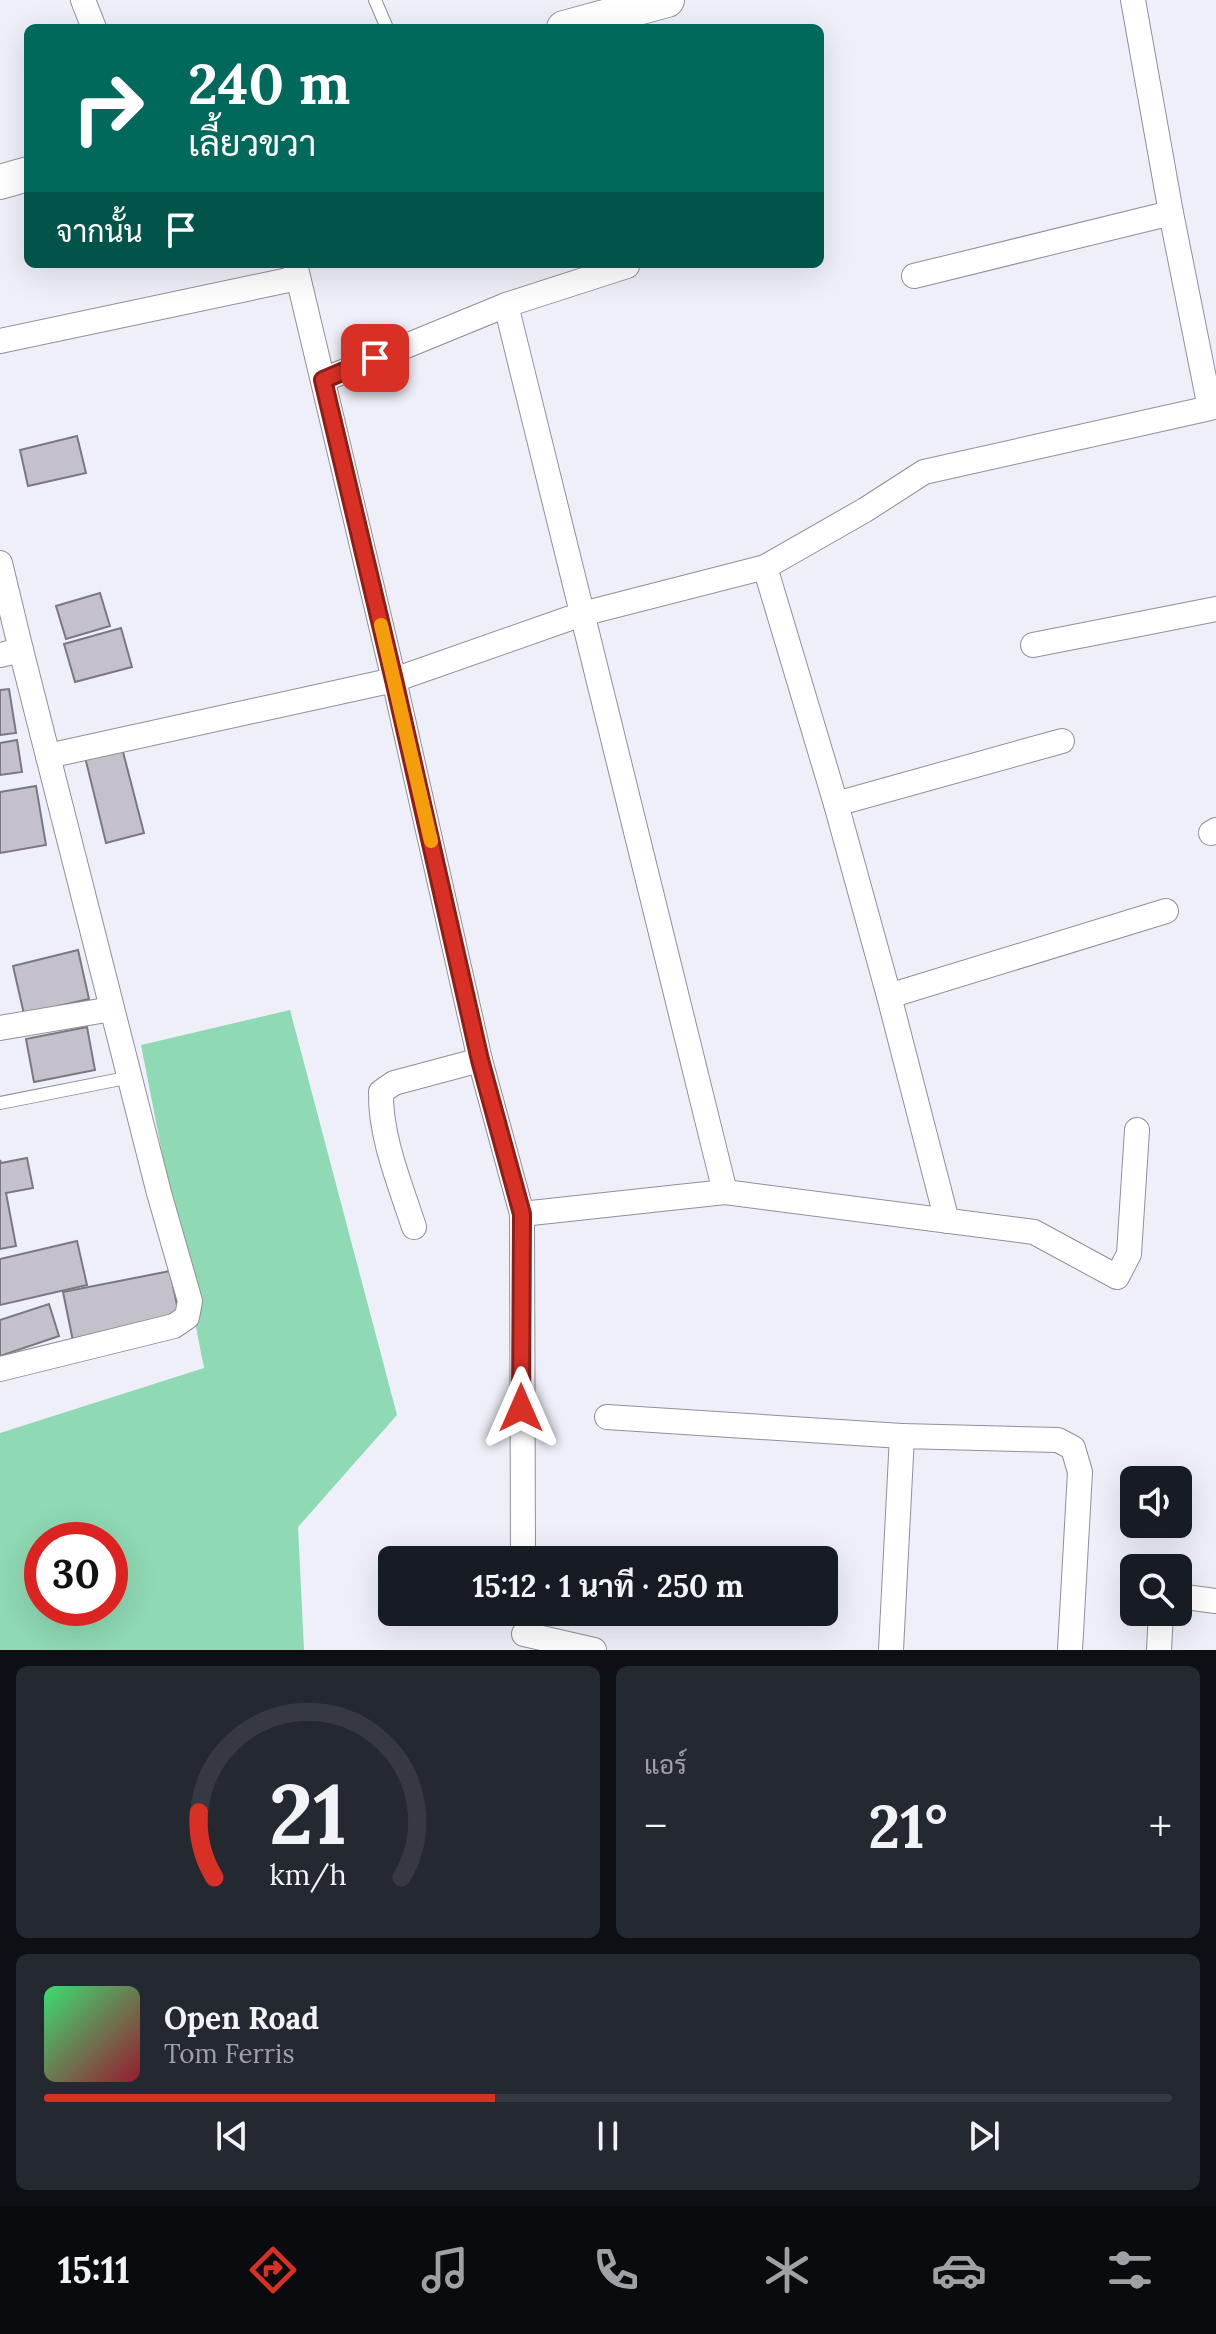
<!DOCTYPE html>
<html lang="th">
<head>
<meta charset="utf-8">
<style>
  :root { --surface:#171b24; --page:#242831; --text:#f1f3f6; --muted:#9ea1a6; --line:#363941; --accent:#d93025 }
  body { margin:0; font-family:Lora,Sarabun,serif; background:var(--page); color:var(--text); height:100vh; display:flex; flex-direction:column; font-size:30px; white-space:nowrap }
  * { box-sizing:border-box; margin:0 }
  p { font-size:26px; color:var(--muted) }
  .icon { flex:none; width:44px; height:44px; fill:none; stroke:currentColor; stroke-width:2; stroke-linecap:round; stroke-linejoin:round }
  .map { position:relative; height:1650px; overflow:hidden }
  .side { display:flex; flex-direction:column; gap:16px; padding:16px; background:#0d0f14; flex:1 }
  .side>* { flex:none }
  .hud { position:absolute; left:24px; top:24px; width:800px; height:244px; border-radius:12px; box-shadow:0 8px 32px #0002; background:#00695c; color:#fff; overflow:hidden }
  .controls { position:absolute; left:1120px; top:1466px; display:grid; gap:16px }
  .controls a { display:grid; place-items:center; width:72px; height:72px; border-radius:12px; background:var(--surface); box-shadow:0 8px 32px #0002; font-size:40px }
  .speed { position:absolute; left:24px; top:1522px; display:flex; gap:16px; font-size:40px; font-weight:700; text-align:center }
  .speed>* { display:grid; place-content:center; width:104px; height:104px; border-radius:50%; background:var(--surface); box-shadow:0 8px 32px #0002; line-height:1 }
  .speed .limit { border:12px solid #d22; background:#fff; color:#111 }
  .pin { position:absolute; display:grid; place-items:center; width:68px; height:68px; color:#fff; margin:-34px; border-radius:16px; box-shadow:0 4px 12px #0006 }
  .me { position:absolute; width:88px; margin:-44px; rotate:0deg; stroke-linejoin:round; filter:drop-shadow(0 0 6px #0008) }
  .turn { display:flex; align-items:center; gap:28px; height:168px; padding:0 32px; font-size:36px }
  .turn .icon { width:104px; height:104px; stroke-width:2.5 }
  .turn b { display:block; font-size:56px; line-height:68px }
  .then { display:flex; align-items:center; height:76px; padding:0 32px; background:#0003; gap:16px; font-size:30px }
  .big { font-size:60px; font-weight:700; line-height:1.1 }
  .side .widget { flex:1; display:flex; flex-direction:column; justify-content:center; gap:12px; min-width:0; padding:0 28px; border-radius:12px; background:var(--page) }
  .side .dial { align-items:center; gap:0 }
  .dial svg { height:208px; overflow:visible; fill:none; stroke:var(--line); stroke-width:7; stroke-linecap:round; text-anchor:middle }
  .dial text { fill:var(--text); stroke:none }
  .song { display:flex; align-items:center; gap:24px }
  .cover { width:96px; height:96px; border-radius:12px; background:linear-gradient(135deg,hsl(140 70% 55%),hsl(350 70% 35%)) }
  .played { height:8px; border-radius:4px; background:linear-gradient(90deg,var(--accent) 40%,var(--line) 40%) }
  .keys { display:flex; justify-content:space-around; direction:ltr }
  .heat { display:flex; justify-content:space-between; align-items:center; font-size:44px; direction:ltr }
  .side .tiles { flex:1; display:grid; gap:16px; grid-template-columns:1fr 1fr }
  .widget:last-child { grid-column:span 2 }
  .trip { position:absolute; left:378px; top:1546px; width:460px; height:80px; border-radius:12px; background:var(--surface); box-shadow:0 8px 32px #0002; font-weight:700; line-height:80px; text-align:center }
  .menu { display:flex; height:128px; justify-content:space-around; align-items:center; background:#090b0e; color:var(--muted) }
  .menu .icon { width:56px; height:56px }
  .menu .selected { color:var(--accent) }
  .menu b { font-size:36px; color:var(--text) }
  .map>svg:first-child { display:block }
  .green { fill:#8fd9b4; fill-rule:evenodd }
  .building { fill:#c5c1ca; stroke:#7c7881; stroke-width:2 }
  .lines { fill:none; stroke-linecap:round; stroke-linejoin:round }
  .lane-casing { stroke:#90909a; stroke-width:14 }
  .street-casing { stroke:#90909a; stroke-width:26 }
  .secondary-casing { stroke:#90909a; stroke-width:36 }
  .lane { stroke:#fff; stroke-width:12 }
  .street { stroke:#fff; stroke-width:24 }
  .secondary { stroke:#fff; stroke-width:34 }
  .route-casing { stroke:#8d1f18; stroke-width:20 }
  .route { stroke:#d93025; stroke-width:14 }
  .slow { stroke:#f59e0b; stroke-width:14 }
</style>
</head>
<body>
<div class="map">
<svg width="1216" height="1650" viewBox="0 0 1216 1650">
  <rect width="100%" height="100%" fill="#efeff9"/>
  <path class="green" d="M290,1010L397,1415L298,1527L304,1650H0V1433L204,1368L141,1045ZM42,1540H110V1608H42Z"/>
  <g class="building">
    <polygon points="77,436 86,473 28,486 20,450"/>
    <polygon points="100,593 110,626 66,639 56,606"/>
    <polygon points="121,628 132,667 75,682 64,644"/>
    <polygon points="9,689 16,733 0,735 0,690"/>
    <polygon points="17,740 22,772 0,775 0,743"/>
    <polygon points="122,748 144,833 106,843 85,757"/>
    <polygon points="36,786 46,845 0,853 0,792"/>
    <polygon points="78,950 89,999 24,1014 13,966"/>
    <polygon points="87,1027 95,1070 34,1082 26,1039"/>
    <polygon points="27,1158 33,1188 6,1193 16,1246 0,1249 0,1160 1,1163"/>
    <polygon points="77,1241 87,1285 0,1305 0,1259"/>
    <polygon points="170,1271 180,1320 73,1341 63,1292"/>
    <polygon points="49,1304 59,1336 0,1356 0,1320"/>
  </g>
  <g class="lines">
    <g class="lane-casing">
      <g id="lane">
        <polyline points="375,0 387,28"/>
        <polyline points="0,1103 131,1077"/>
      </g>
    </g>
    <g class="street-casing">
      <g id="street">
        <polyline points="83,0 94,28"/>
        <polyline points="295,264 394,680 480,1060 522,1214 523,1560"/>
        <polyline points="914,276 1171,213"/>
        <polyline points="506,305 627,266"/>
        <polyline points="0,341 298,278"/>
        <polyline points="323,380 506,305 725,1192 522,1214"/>
        <polyline points="0,563 21,650 0,655"/>
        <polyline points="765,567 836,804 1062,741"/>
        <polyline points="1033,645 1216,609"/>
        <polyline points="48,756 394,680 582,614 765,567 865,510 924,472 1210,408 1171,213 1133,0"/>
        <polyline points="836,804 889,996 1166,911"/>
        <polyline points="1211,833 1216,830"/>
        <polyline points="889,996 947,1221"/>
        <polyline points="0,1028 112,1009"/>
        <polyline points="725,1192 1034,1232 1117,1277 1129,1254 1137,1130"/>
        <path d="M414,1227C400,1184 380,1137 381,1092L394,1083L480,1060"/>
        <polyline points="0,1369 174,1326 187,1317 190,1301 159,1193 21,650"/>
        <polyline points="607,1417 902,1436"/>
        <polyline points="1178,1596 1216,1601"/>
        <polyline points="524,1634 594,1650"/>
        <polyline points="891,1650 902,1436 1058,1440 1073,1448 1080,1472 1070,1650"/>
        <polyline points="1159,1650 1161,1612"/>
      </g>
    </g>
    <g class="secondary-casing">
      <g id="secondary">
        <polyline points="564,28 667,0"/>
        <polyline points="0,182 28,174"/>
      </g>
    </g>
    <use href="#lane" class="lane"/>
    <use href="#street" class="street"/>
    <use href="#secondary" class="secondary"/>
  </g>
  <g class="lines">
    <g class="route-casing">
      <polyline id="route" points="375,358 323,380 394,680 480,1060 522,1214 521,1408"/>
    </g>
    <use href="#route" class="route"/>
    <polyline class="slow" points="381,625 431,841"/>
  </g>
</svg>
<div class="controls">
<a><svg class="icon" aria-label="sound" viewBox="0 0 24 24"><path d="M4 9h4l5-4v14l-5-4H4zM17 9q2 3 0 6"/></svg></a>
<a><svg class="icon" aria-label="search" viewBox="0 0 24 24"><circle cx="10" cy="10" r="6"/><path d="M15 15l6 6"/></svg></a>
</div>
<div class="speed"><div class="limit">30</div></div>
<div class="pin" style="left:375px;top:358px;background:#d93025"><svg class="icon" aria-label="arrive" viewBox="0 0 24 24"><path d="M6 21V4h12l-3 4 3 4H6"/></svg></div>
<svg class="me" style="left:521px;top:1408px" viewBox="-20 -20 40 40"><path d="M0-17L14 15 0 8-14 15z" fill="#d93025" stroke="#fff" stroke-width="4"/></svg>
<div class="trip">15:12 · 1 นาที · 250 m</div>
<div class="hud">
<div class="turn"><svg class="icon" aria-label="right" viewBox="0 0 24 24"><path d="M7 20v-9h11M14 6l5 5-5 5"/></svg><div><b>240 m</b>เลี้ยวขวา</div></div>
<div class="then">จากนั้น<svg class="icon" aria-label="arrive" viewBox="0 0 24 24"><path d="M6 21V4h12l-3 4 3 4H6"/></svg></div>
</div>
</div>
<section class="side">
<div class="tiles">
<div class="widget dial"><svg viewBox="0 0 100 80">
<path d="M14 69A42 42 0 1 1 86 69"/>
<path d="M14 69A42 42 0 0 1 8 44" stroke="#d93025"/>
<text x="50" y="56" font-size="32" font-weight="700">21</text>
<text x="50" y="72" font-size="11">km/h</text>
</svg></div>
<div class="widget"><p>แอร์</p>
<div class="heat"><a>−</a><b class="big">21°</b><a>+</a></div>
</div>
<div class="widget">
<div class="song"><i class="cover"></i><div><b>Open Road</b><p>Tom Ferris</p></div></div>
<div class="played"></div>
<div class="keys"><svg class="icon" aria-label="previous" viewBox="0 0 24 24"><path d="M18 5L8 12l10 7zM5 5v14"/></svg><svg class="icon" aria-label="pause" viewBox="0 0 24 24"><path d="M8 5v14M16 5v14"/></svg><svg class="icon" aria-label="next" viewBox="0 0 24 24"><path d="M6 5l10 7-10 7zM19 5v14"/></svg></div>
</div>
</div>
</section>
<nav class="menu">
<b>15:11</b>
<svg class="icon selected" aria-label="directions" viewBox="0 0 24 24"><path d="M12 3l9 9-9 9-9-9zM9 14v-3h6M13 9l2 2-2 2"/></svg>
<svg class="icon" aria-label="music" viewBox="0 0 24 24"><path d="M9 18V5l10-2v13"/><circle cx="6" cy="18" r="3"/><circle cx="16" cy="16" r="3"/></svg>
<svg class="icon" aria-label="phone" viewBox="0 0 24 24"><path d="M5 4h4l2 5-3 2q2 4 5 5l2-3 5 2v4C11 20 4 13 5 4z"/></svg>
<svg class="icon" aria-label="climate" viewBox="0 0 24 24"><path d="M12 3v18M4 7l16 10M4 17L20 7"/></svg>
<svg class="icon" aria-label="car" viewBox="0 0 24 24"><path d="M5 17H2v-5l4-1 3-4h7l3 4 3 1v5h-3M9 17h6M6 11h13"/><circle cx="7" cy="17" r="2"/><circle cx="17" cy="17" r="2"/></svg>
<svg class="icon" aria-label="filters" viewBox="0 0 24 24"><path d="M4 7h16M4 17h16"/><circle cx="9" cy="7" r="2"/><circle cx="15" cy="17" r="2"/></svg>
</nav>
</body>
</html>
